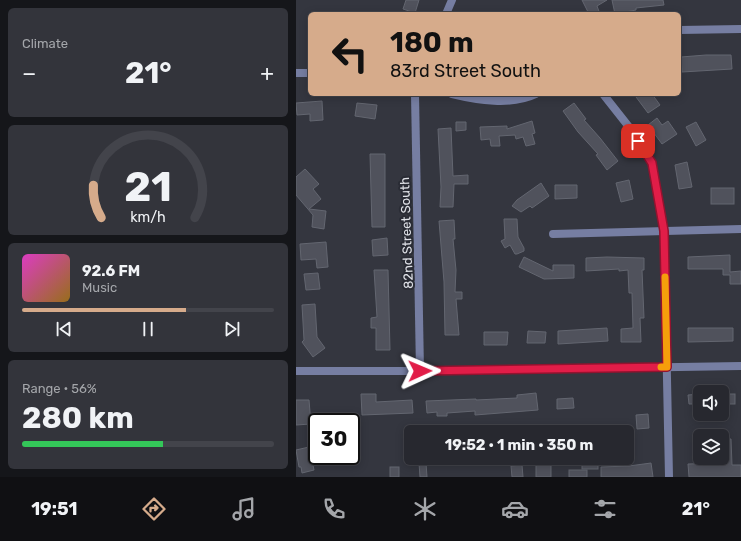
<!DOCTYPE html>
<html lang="en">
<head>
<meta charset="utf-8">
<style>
  :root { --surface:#27282f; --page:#33343b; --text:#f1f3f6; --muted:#a4a6aa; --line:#43444b; --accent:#d6ab8b }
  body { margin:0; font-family:Rubik,sans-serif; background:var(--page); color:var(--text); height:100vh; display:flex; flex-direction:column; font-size:15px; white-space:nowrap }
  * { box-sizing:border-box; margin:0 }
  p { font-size:13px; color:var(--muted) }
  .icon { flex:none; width:22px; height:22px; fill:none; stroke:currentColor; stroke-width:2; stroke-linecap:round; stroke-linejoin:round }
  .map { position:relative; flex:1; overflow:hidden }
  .details { display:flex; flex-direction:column; gap:8px; padding:8px; background:#15161a; width:296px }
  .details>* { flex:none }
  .hud { position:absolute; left:12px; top:12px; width:373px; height:84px; border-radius:6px; box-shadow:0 2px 10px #0003,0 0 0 1px var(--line); background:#d6ab8b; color:#111; overflow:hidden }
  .tools { position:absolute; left:397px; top:385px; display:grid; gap:8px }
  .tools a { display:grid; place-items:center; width:36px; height:36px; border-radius:6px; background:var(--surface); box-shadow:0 2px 10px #0003,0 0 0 1px var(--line); font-size:20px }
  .speed { position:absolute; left:12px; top:413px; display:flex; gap:8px; font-size:20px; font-weight:700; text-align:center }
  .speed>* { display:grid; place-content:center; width:52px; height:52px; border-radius:50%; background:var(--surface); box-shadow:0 2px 10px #0003,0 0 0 1px var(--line); line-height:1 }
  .speed .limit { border:2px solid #111; border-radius:6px; background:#fff; color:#111 }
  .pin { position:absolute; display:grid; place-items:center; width:34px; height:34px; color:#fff; margin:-17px; border-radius:8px; box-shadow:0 2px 6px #0006 }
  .me { position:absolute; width:44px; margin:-22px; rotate:89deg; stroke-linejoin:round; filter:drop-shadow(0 0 3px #0008) }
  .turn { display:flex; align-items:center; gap:14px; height:84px; padding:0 16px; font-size:18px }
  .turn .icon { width:52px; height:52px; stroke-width:2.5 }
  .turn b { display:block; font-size:28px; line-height:34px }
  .big { font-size:30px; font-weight:700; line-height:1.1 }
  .details .widget { flex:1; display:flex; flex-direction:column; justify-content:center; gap:6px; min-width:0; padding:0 14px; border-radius:6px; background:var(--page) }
  .details .dial { align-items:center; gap:0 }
  .dial svg { height:104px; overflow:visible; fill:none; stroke:var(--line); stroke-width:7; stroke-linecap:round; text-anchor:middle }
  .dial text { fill:var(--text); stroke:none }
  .song { display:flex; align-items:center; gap:12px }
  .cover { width:48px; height:48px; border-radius:6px; background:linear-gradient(135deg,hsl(310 70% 55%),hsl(40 70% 35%)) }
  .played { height:4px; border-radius:2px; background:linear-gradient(90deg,var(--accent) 65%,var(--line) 65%) }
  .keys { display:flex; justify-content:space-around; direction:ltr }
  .heat { display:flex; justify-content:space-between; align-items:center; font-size:22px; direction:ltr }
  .charge { height:6px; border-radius:3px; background:linear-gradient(90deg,#34c759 56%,var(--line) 0) }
  .trip { position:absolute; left:108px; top:425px; width:230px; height:40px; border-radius:6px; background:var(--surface); box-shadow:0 2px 10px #0003,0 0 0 1px var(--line); font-weight:700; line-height:40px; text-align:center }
  .tab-bar { display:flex; height:64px; justify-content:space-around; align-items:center; background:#101013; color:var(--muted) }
  .tab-bar .icon { width:28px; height:28px }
  .tab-bar .on { color:var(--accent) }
  .tab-bar b { font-size:18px; color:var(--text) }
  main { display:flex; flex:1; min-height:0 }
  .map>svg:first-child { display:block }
  .building { fill:#50525c; stroke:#636670 }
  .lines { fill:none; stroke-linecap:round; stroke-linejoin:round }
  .minor { stroke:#767ea2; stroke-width:8 }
  .route-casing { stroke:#92132f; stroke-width:10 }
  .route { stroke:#e11d48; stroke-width:7 }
  .slow { stroke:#f59e0b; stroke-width:7 }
  .labels { text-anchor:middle; stroke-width:4; stroke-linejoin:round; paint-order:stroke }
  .street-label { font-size:13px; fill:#dfe1e7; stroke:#2a2c35 }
</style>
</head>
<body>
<main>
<section class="details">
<div class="widget"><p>Climate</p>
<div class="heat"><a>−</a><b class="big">21°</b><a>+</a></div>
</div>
<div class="widget dial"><svg viewBox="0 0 100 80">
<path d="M14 69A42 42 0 1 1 86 69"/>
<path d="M14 69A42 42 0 0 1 8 44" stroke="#d6ab8b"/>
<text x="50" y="56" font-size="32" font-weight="700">21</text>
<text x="50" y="72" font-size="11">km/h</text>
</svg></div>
<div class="widget">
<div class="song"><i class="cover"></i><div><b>92.6 FM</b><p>Music</p></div></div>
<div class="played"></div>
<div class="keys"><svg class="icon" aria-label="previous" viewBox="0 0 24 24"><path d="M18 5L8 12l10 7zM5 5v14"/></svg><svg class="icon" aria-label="pause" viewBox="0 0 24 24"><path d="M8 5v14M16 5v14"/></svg><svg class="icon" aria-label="next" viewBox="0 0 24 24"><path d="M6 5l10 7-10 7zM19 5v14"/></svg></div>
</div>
<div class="widget"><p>Range · 56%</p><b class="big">280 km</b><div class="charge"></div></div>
</section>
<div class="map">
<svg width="445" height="477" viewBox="0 0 445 477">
  <rect width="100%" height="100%" fill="#34363f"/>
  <g class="building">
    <polygon points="110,0 123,0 119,13 107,9"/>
    <polygon points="286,0 311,0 301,6 304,14 293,14"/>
    <polygon points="316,0 367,0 368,5 340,8 340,10 319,14"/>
    <polygon points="410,55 435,55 436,69 386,72 385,57"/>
    <polygon points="344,94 356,94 364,105 352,113 340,97"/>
    <polygon points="26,101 27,120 14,121 14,114 1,115 0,103"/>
    <polygon points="61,103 81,105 79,119 59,116"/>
    <polygon points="278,103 290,119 288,120 304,138 322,161 311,170 300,155 302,154 282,132 267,111"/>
    <polygon points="361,118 366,125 372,121 381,134 366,144 352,125"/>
    <polygon points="236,121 239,133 236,134 239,144 230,146 227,137 220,139 219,135 203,136 204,146 195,146 194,139 185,140 184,127 211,126 211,129"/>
    <polygon points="160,122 170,122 170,130 160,131"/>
    <polygon points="400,122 410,140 400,146 390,127"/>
    <polygon points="155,128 157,176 172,175 172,184 158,184 157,207 144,207 145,187 142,129"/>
    <polygon points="74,154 89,154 89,227 76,227"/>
    <polygon points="391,162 396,187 383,189 379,165"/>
    <polygon points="9,169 23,184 17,189 25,199 13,209 30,211 28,229 16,227 17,215 0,195 0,177"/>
    <polygon points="333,180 337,199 325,202 320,183"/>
    <polygon points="245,183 253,196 236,208 234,206 225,212 216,206 221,200"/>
    <polygon points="259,185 281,185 281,198 259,199"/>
    <rect x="415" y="188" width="23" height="16"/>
    <polygon points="208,219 221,219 222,237 228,248 228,251 221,254 219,254 214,245 209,248 205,241 209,239"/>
    <polygon points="158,220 159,239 157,239 160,270 159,292 166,292 166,299 160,299 163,335 149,335 148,282 143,221"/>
    <polygon points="91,238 92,255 77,256 76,240"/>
    <polygon points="30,242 32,267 21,268 20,259 5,260 4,244"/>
    <polygon points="434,255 434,272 445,271 445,284 434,284 434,275 427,275 427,269 392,269 392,257"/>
    <polygon points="228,257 257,271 257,265 278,265 278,278 248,279 223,267"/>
    <polygon points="311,257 348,258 348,270 346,270 348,318 344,318 345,342 325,342 325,329 337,328 336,293 333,293 332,270 323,271 323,269 290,271 290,258"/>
    <polygon points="78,270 92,270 94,350 80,350 80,328 75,328 75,318 81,317"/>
    <polygon points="22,273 24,289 10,290 8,274"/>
    <polygon points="19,304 21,337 29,348 17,357 6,342 8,340 6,305"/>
    <polygon points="311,328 312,341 262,344 262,331"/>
    <polygon points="392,328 437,328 437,341 392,342"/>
    <polygon points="232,331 250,332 249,343 231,343"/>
    <polygon points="188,332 212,332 211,345 188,345"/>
    <polygon points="240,393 242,410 179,415 179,411 151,413 151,416 141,416 141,412 131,413 130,401 180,399 180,400 221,398 221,395"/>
    <polygon points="65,394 80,394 80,402 116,400 117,413 66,415"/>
    <polygon points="404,394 404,404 393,404 392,395"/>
    <rect x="426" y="394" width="13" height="10"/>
    <polygon points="277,398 278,408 261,409 261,399"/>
    <polygon points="0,400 13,400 15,424 0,425"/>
    <polygon points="352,414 353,428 341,429 340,415"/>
    <polygon points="426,439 435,439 436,465 445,465 445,477 393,477 392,464 426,463"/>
    <polygon points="13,447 18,470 6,473 5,467 3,467 0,450"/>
    <rect x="286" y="458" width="16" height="11"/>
    <rect x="240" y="462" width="15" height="15"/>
    <polygon points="123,463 130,463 131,477 124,477"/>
    <polygon points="355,463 357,477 305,477 305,467 333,466"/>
    <polygon points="226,465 227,477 216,477 215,466"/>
    <rect x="94" y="467" width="9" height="10"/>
    <rect x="273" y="470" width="18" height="7"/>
  </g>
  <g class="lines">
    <g class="minor">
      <polyline points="150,14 156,0"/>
      <polyline points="383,30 445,29"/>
      <polyline points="0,73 14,73"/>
      <polyline points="119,94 124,371"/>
      <path d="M156,94C181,100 215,106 240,94"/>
      <polyline points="307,94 337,132 356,163 368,231 373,477"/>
      <polyline points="257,234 445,229"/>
      <polyline points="0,371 124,371 445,366"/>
    </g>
  </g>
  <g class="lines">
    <g class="route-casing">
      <polyline id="route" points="124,371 371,367 368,231 356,163 342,141"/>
    </g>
    <use href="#route" class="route"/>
    <polyline class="slow" points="365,367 371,367 369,277"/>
  </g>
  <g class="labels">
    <g class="street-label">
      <text transform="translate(110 233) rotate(-92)" y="5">82nd Street South</text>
    </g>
  </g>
</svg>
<div class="tools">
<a><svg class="icon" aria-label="sound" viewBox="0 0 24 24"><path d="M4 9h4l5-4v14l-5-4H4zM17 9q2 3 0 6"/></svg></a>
<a><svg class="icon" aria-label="layers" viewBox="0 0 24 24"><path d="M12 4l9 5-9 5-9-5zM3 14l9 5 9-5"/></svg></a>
</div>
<div class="speed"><div class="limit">30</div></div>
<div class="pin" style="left:342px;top:141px;background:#d93025"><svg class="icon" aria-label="arrive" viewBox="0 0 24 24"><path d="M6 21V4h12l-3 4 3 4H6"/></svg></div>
<svg class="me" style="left:124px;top:371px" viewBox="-20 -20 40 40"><path d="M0-17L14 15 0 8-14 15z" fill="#e11d48" stroke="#fff" stroke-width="4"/></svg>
<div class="trip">19:52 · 1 min · 350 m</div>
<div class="hud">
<div class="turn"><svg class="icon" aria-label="left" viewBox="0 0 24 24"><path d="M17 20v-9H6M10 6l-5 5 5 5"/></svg><div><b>180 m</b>83rd Street South</div></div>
</div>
</div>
</main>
<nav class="tab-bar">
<b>19:51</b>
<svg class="icon on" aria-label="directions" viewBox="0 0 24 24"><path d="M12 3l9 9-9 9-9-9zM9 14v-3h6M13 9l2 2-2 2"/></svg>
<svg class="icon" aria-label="music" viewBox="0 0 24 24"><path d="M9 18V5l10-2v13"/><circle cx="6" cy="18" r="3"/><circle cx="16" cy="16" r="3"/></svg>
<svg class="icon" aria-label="phone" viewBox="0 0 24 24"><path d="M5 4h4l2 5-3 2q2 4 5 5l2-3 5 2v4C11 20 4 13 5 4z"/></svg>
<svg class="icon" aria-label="climate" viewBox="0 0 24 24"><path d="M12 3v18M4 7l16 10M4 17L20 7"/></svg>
<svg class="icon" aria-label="car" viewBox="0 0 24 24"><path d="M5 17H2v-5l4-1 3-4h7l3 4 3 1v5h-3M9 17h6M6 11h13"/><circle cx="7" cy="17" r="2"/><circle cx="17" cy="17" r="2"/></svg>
<svg class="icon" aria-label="filters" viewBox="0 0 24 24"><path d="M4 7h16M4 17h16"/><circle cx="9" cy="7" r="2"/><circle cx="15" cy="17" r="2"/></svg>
<b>21°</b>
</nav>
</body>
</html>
